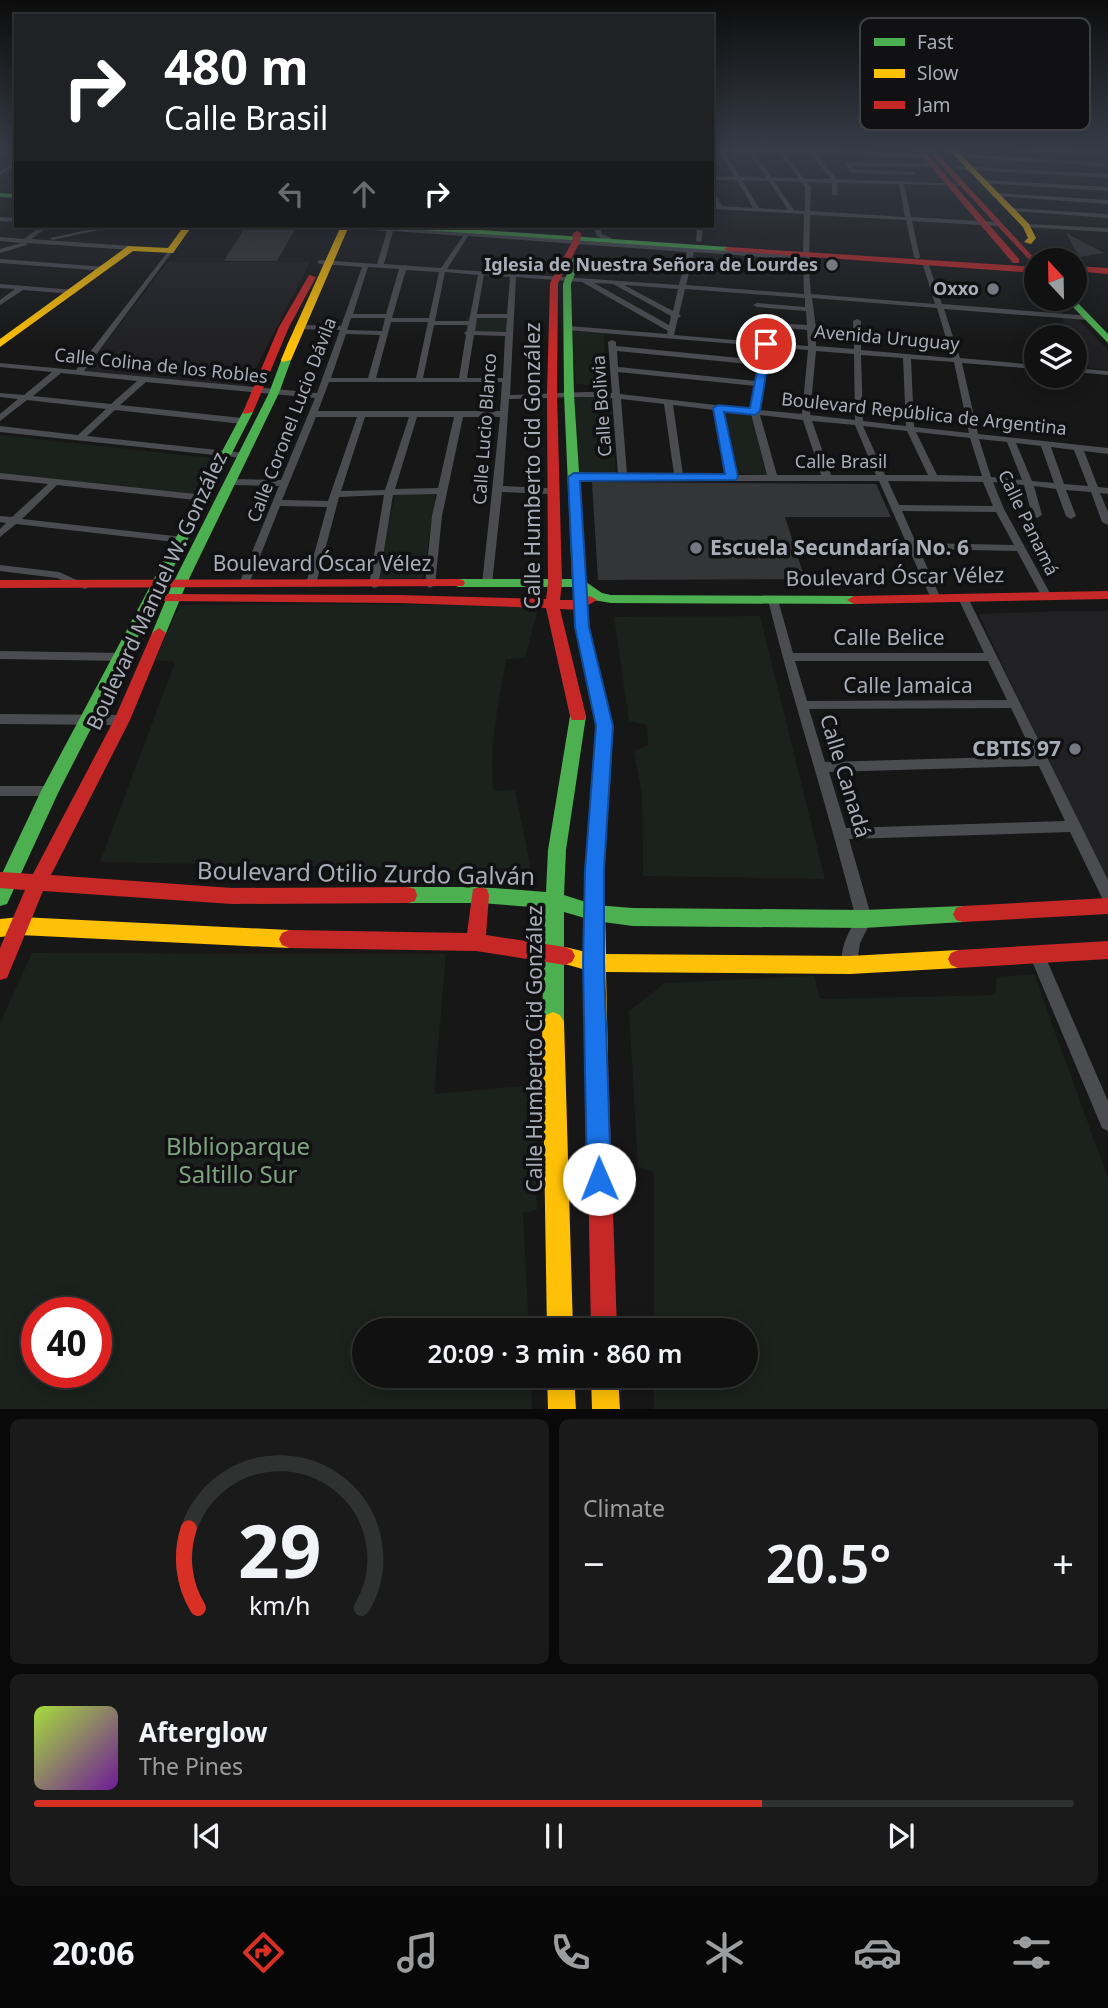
<!DOCTYPE html>
<html lang="en">
<head>
<meta charset="utf-8">
<style>
  :root { --surface:#111; --page:#1a1a1a; --text:#f1f3f6; --muted:#9c9d9f; --line:#303131; --accent:#d93025 }
  body { margin:0; font-family:"Noto Sans",sans-serif; background:var(--page); color:var(--text); height:100vh; display:flex; flex-direction:column; font-size:26px; white-space:nowrap }
  * { box-sizing:border-box; margin:0 }
  p { font-size:23px; color:var(--muted) }
  .icon { flex:none; width:38px; height:38px; fill:none; stroke:currentColor; stroke-width:2; stroke-linecap:round; stroke-linejoin:round }
  .map { position:relative; height:1409px; overflow:hidden }
  .details { display:flex; flex-direction:column; gap:10px; padding:10px; background:#090909; flex:1 }
  .details>* { flex:none }
  .guide { position:absolute; left:14px; top:14px; width:700px; height:214px; border-radius:0px; box-shadow:0 4px 18px #0003,0 0 0 2px var(--line); background:#202124; color:#fff; overflow:hidden }
  .needle { width:46px; rotate:338deg }
  .fabs { position:absolute; left:1024px; top:248px; display:grid; gap:14px }
  .fabs a { display:grid; place-items:center; width:63px; height:63px; border-radius:50%; background:var(--surface); box-shadow:0 4px 18px #0003,0 0 0 2px var(--line); font-size:35px }
  .speed { position:absolute; left:21px; top:1297px; display:flex; gap:14px; font-size:35px; font-weight:700; text-align:center }
  .speed>* { display:grid; place-content:center; width:91px; height:91px; border-radius:50%; background:var(--surface); box-shadow:0 4px 18px #0003,0 0 0 2px var(--line); line-height:1 }
  .speed .limit { border:10px solid #d22; background:#fff; color:#111 }
  .pin { position:absolute; display:grid; place-items:center; width:60px; height:60px; color:#fff; margin:-30px; border:4px solid #fff; border-radius:50%; box-shadow:0 2px 7px #0007 }
  .me { position:absolute; width:77px; margin:-38px; rotate:359deg; stroke-linejoin:round; filter:drop-shadow(0 0 5px #0008) }
  .turn { display:flex; align-items:center; gap:24px; height:147px; padding:0 35px; font-size:32px }
  .turn .icon { width:91px; height:91px; stroke-width:2.5 }
  .turn b { display:block; font-size:49px; line-height:60px }
  .lanes { display:flex; align-items:center; height:66px; padding:0 35px; background:#0003; justify-content:center; gap:35px; direction:ltr }
  .lanes .off { opacity:.35 }
  .big { font-size:52px; font-weight:600; line-height:1.1 }
  .details .widget { flex:1; display:flex; flex-direction:column; justify-content:center; gap:10px; min-width:0; padding:0 24px; border-radius:10px; background:var(--page) }
  .details .dial { align-items:center; gap:0 }
  .dial svg { height:182px; overflow:visible; fill:none; stroke:var(--line); stroke-width:7; stroke-linecap:round; text-anchor:middle }
  .dial text { fill:var(--text); stroke:none }
  .song { display:flex; align-items:center; gap:21px }
  .cover { width:84px; height:84px; border-radius:10px; background:linear-gradient(135deg,hsl(80 70% 55%),hsl(280 70% 35%)) }
  .played { height:7px; border-radius:4px; background:linear-gradient(90deg,var(--accent) 70%,var(--line) 70%) }
  .keys { display:flex; justify-content:space-around; direction:ltr }
  .heat { display:flex; justify-content:space-between; align-items:center; font-size:38px; direction:ltr }
  .details .tiles { flex:1; display:grid; gap:10px; grid-template-columns:1fr 1fr }
  .widget:last-child { grid-column:span 2 }
  .trip { position:absolute; left:352px; top:1318px; width:406px; height:70px; border-radius:35px; background:var(--surface); box-shadow:0 4px 18px #0003,0 0 0 2px var(--line); font-weight:600; line-height:70px; text-align:center }
  .tabs { display:flex; height:112px; justify-content:space-around; align-items:center; background:#070707; color:var(--muted) }
  .tabs .icon { width:49px; height:49px }
  .tabs .active { color:var(--accent) }
  .tabs b { font-size:32px; color:var(--text) }
  .map>svg:first-child { display:block }
  .built { fill:#212124 }
  .green { fill:#1b211c; fill-rule:evenodd }
  .building { fill:#343537 }
  .lines { fill:none; stroke-linecap:round; stroke-linejoin:round }
  .street { fill:#4b4c50; fill-rule:evenodd }
  .fast { fill:#4caf50; fill-rule:evenodd }
  .slow { fill:#ffc107; fill-rule:evenodd }
  .jam { fill:#c62828; fill-rule:evenodd }
  .route { fill:#1a73e8; stroke:#114b97; stroke-width:2 }
  .poi-dot { fill:#757880; stroke:#111113; stroke-width:2.5 }
  .labels { text-anchor:middle; stroke-width:7; stroke-linejoin:round; paint-order:stroke }
  .far-poi-label { font-size:18px; font-weight:bold; fill:#a8adb8; stroke:#111113; text-anchor:end }
  .far-street-label { font-size:18px; fill:#a8adb8; stroke:#111113 }
  .street-label { font-size:21px; fill:#a8adb8; stroke:#111113 }
  .poi-label { font-size:21px; font-weight:bold; fill:#a8adb8; stroke:#111113; text-anchor:start }
  .near-street-label { font-size:24px; fill:#a8adb8; stroke:#111113 }
  .near-park-label { font-size:24px; fill:#7fa381; stroke:#111113 }
  .key { fill:#111113; stroke:#3e4045; stroke-width:2 }
  .key-label { font-size:19px; fill:#a8adb8 }
</style>
</head>
<body>
<div class="map">
<svg width="1108" height="1410" viewBox="0 0 1108 1410">
  <rect width="100%" height="100%" fill="#171717"/>
  <g class="built">
    <polygon points="168,262 310,262 245,390 83,372"/>
    <polygon points="1062,318 1078,319 1108,350 1108,370 1089,368"/>
    <polygon points="1061,611 1108,611 1108,884 978,614"/>
  </g>
  <g class="green">
    <polygon points="467,316 513,317 512,332 465,332"/>
    <polygon points="572,331 604,333 606,387 576,384"/>
    <polygon points="575,396 611,399 616,475 577,474"/>
    <polygon points="725,411 751,414 767,475 739,474"/>
    <polygon points="0,435 211,458 193,495 0,474"/>
    <polygon points="395,494 436,494 423,579 377,579"/>
    <path d="M330,604L539,605L525,658L506,659C499,703 488,747 494,791L515,790L532,874L404,868L100,862L175,662L155,660L180,605Z"/>
    <polygon points="760,616 825,879 643,876 642,794 634,751 648,745 647,725 629,721 614,617"/>
    <path d="M32,953L446,954L434,1094L533,1085L537,1210L523,1213L529,1330H364V1376H531L532,1409H0V1023ZM96,1312V1372H37V1312Z"/>
    <polygon points="1034,974 1108,1178 1108,1409 654,1409 654,1376 746,1376 746,1330 654,1330 654,1172 638,1167 629,1011 665,983 814,976 820,999 995,995 997,977"/>
  </g>
  <g class="building">
    <polygon points="244,229 295,229 277,261 224,261"/>
    <polygon points="1066,233 1104,253 1079,257"/>
    <polygon points="592,482 876,484 891,517 785,517 805,579 598,580"/>
  </g>
  <g class="lines">
    <g class="street">
      <path d="M712,149H811L927,155L925,158L815,154L837,179L963,184L960,186L904,184L911,217L997,222L1000,224L997,226L912,221L920,257L917,259L914,257L906,220L810,215L809,271L811,294L935,304L922,262L925,260L928,262L942,304L1091,316V320H1088L944,309L960,358L1036,365V369L962,363L978,434L1108,448V454L1084,451L1098,487L1108,488V494L1100,493L1108,512V525L1102,522L1091,492L1066,490L1076,516L1071,519L1066,516L1056,489L1034,486L1042,515L1037,518L1032,515L1024,485L993,482L1004,509L1051,595L1050,597H1042L1017,551L919,549L941,599L936,602L932,601L879,481H623L571,479V475L574,474H618L612,398C578,395 544,399 509,399L503,486L547,488L552,491L547,494L502,492L492,584L487,587L482,584L500,417H463L442,516L435,585L430,588L425,585L432,516L437,494L393,495L378,587L374,588L369,585L384,495L339,497L316,584L311,587L306,584L327,507L280,506L249,584L244,587L239,584L279,486L229,485L224,482L229,479L281,480L315,398L146,382L120,405L242,418L246,421L242,424L115,410L87,436L245,453V457L242,458L0,432V426L78,435L106,409L27,400L0,421V414L18,399L0,397V393L24,395L52,372L0,367V363L76,370L170,249L172,252L84,371L317,393L340,330L298,329L294,327L298,325L341,326L362,267L320,264L317,262L320,260L377,264L387,231L343,228L340,226L391,227L611,243L597,236L593,226H599L602,234L617,241V243L803,256L804,214L712,209V205L716,206L712,196V188L722,206L753,208L737,180H712V176L735,177L719,151ZM724,151L749,152L766,178L740,177ZM754,152L779,153L799,178H772ZM785,153L810,154L831,179H804ZM742,180L769,181L788,210L759,208ZM774,181L801,182L805,187V211L794,210ZM807,182L832,183V194L835,196L838,194L837,183L899,184L905,217L810,211L811,187ZM393,231L463,236L441,268L384,264ZM468,236L687,252L679,285L447,269ZM694,252L803,260L804,294L686,285ZM368,267L399,269L386,314H353ZM406,270L439,272L429,318H392ZM445,272L478,275L469,321H435ZM484,275L510,277L507,314H477ZM516,277L582,282L668,331L667,334L569,326H566V330L808,350L802,414L760,410L768,353H762L760,360L616,346V342L612,340L608,342L612,393C578,390 544,395 510,395ZM594,283L613,284L671,316L669,325ZM624,285L678,289L673,311ZM685,289L805,298V307L757,303L753,305L757,307L806,311L807,325L776,323L772,325L776,327L807,330L808,346L674,335L678,318L681,316L679,314ZM812,298L937,308L952,358L861,350V321L857,319L853,321L854,349L816,346V328ZM351,318H385L382,331L347,330ZM477,318H507L506,332L475,331ZM391,322H428L416,378H376ZM434,325H468L467,331L464,333L466,335L459,378H423ZM346,334L380,335L368,378H331ZM474,335L505,336L503,378H467ZM617,351L759,365L756,381L618,367ZM816,351L854,354L855,420L810,415ZM861,355L903,358L906,426L863,421ZM911,359L954,362L969,433L914,427ZM618,372L756,386L751,409L620,394ZM61,373L137,381L111,404L33,396ZM329,382H502L500,411H318ZM621,399L664,404L674,474H627ZM673,405L714,410L727,475H683ZM723,411L751,414L767,475H736ZM760,415L803,420L821,475H777ZM316,417H357L328,501L282,500ZM365,417H409L385,490L341,491ZM417,417H454L438,488L395,489ZM812,421L855,425L876,475H831ZM863,426L907,431L928,475H885ZM916,432L970,438L982,476L937,475ZM979,439L1007,442L1022,480L991,477ZM1016,443L1041,446L1054,483L1032,481ZM1051,447L1074,450L1088,486L1064,484ZM888,481L983,482L993,506L899,505ZM902,511L996,512L1014,545L916,543Z"/>
      <polygon points="1014,149 1108,152 1108,156 1016,150"/>
      <polygon points="959,154 1108,163 1108,167 957,157"/>
      <polygon points="16,162 16,165 0,175 0,171"/>
      <polygon points="848,162 933,163 936,165 933,167 851,166 853,169 915,172 913,175 851,173 845,164"/>
      <polygon points="957,166 1108,174 1108,178 955,169"/>
      <polygon points="984,180 1108,187 1108,191 982,183"/>
      <polygon points="997,193 1108,200 1108,204 995,196"/>
      <polygon points="1013,208 1108,214 1108,218 1011,211"/>
      <polygon points="0,217 16,218 16,222 0,221"/>
      <polygon points="1026,224 1108,228 1108,232 1024,227"/>
      <polygon points="42,226 49,226 31,239 131,246 134,248 131,250 27,243 27,245 0,253 0,249 21,243 0,241 0,237 24,239"/>
      <polygon points="106,226 117,226 53,240 50,238"/>
      <polygon points="694,226 700,226 703,232 701,242 696,241 697,232"/>
      <polygon points="0,259 105,267 108,269 105,271 0,263"/>
      <polygon points="0,284 74,290 77,292 74,294 23,290 0,305 0,300 15,289 0,288"/>
      <polygon points="1074,368 1108,371 1108,375 1074,372"/>
      <polygon points="0,473 205,495 210,498 205,501 57,485 22,519 183,537 188,540 183,543 16,524 0,537 0,529 6,523 0,522 0,516 12,517 48,484 0,479"/>
      <polygon points="0,565 59,572 90,586 85,589 57,578 0,571"/>
      <path d="M773,597L778,600L793,653H984L959,600L960,598H968L1108,880V901L1103,900L1070,832L849,839L872,919L860,943L856,970L850,972L844,970C837,952 848,934 856,919C829,811 794,706 768,600ZM795,661H988L1007,700L807,701ZM1011,708L1034,756L825,762L809,709ZM1039,766L1065,821L846,828L829,772Z"/>
      <polygon points="0,651 123,653 129,657 123,661 0,659"/>
      <polygon points="0,714 122,715 128,720 122,725 0,724"/>
      <polygon points="0,786 50,786 55,787 57,791 55,795 50,796 0,796"/>
      <polygon points="1037,947 1042,949 1108,1101 1108,1131 1102,1128 1029,954 1032,949"/>
    </g>
    <g class="fast">
      <polygon points="0,193 16,194 16,198 0,197"/>
      <polygon points="390,226 424,226 728,247 732,249 728,251 394,228"/>
      <polygon points="577,256 581,258 571,284 574,394 586,582 602,593 611,595 854,596 861,600 854,604 611,603 593,600 587,596 589,627 613,726 610,782 607,787 595,787 592,782 597,726 575,627 573,587 458,587 451,583 458,579 572,579 564,394 563,284 573,258"/>
      <polygon points="1065,299 1074,299 1108,334 1108,343"/>
      <polygon points="282,358 291,360 279,393 186,585 166,633 164,636 154,636 152,633 172,585 269,393"/>
      <polygon points="244,410 253,412 59,791 7,904 0,906 0,878 41,791"/>
      <polygon points="578,710 586,716 566,850 564,895 595,905 633,908 864,910 963,906 970,908 973,914 970,920 963,922 864,928 633,926 595,921 564,912 564,1022 560,1029 553,1032 546,1029 542,1022 545,908 480,903 408,903 401,901 399,895 401,889 408,887 480,887 546,892 548,850 570,716"/>
    </g>
    <g class="slow">
      <polygon points="948,149 955,149 1029,224 1036,238 1031,244 1024,242 1028,238 1023,227"/>
      <polygon points="184,226 192,226 173,253 133,251 0,347 0,339 128,246 168,248"/>
      <polygon points="341,226 349,226 291,360 282,362 281,360 288,343"/>
      <polygon points="601,775 607,777 610,782 604,870 606,954 850,956 958,950 965,953 968,959 965,965 958,968 850,974 606,972 608,1062 605,1070 597,1073 589,1070 586,1062 586,970 558,962 555,956 558,950 565,947 586,952 586,870 592,782 595,777"/>
      <polygon points="20,917 289,930 296,933 299,939 296,945 289,948 20,935 0,937 0,919"/>
      <polygon points="553,1012 560,1015 564,1022 573,1330 547,1330 542,1022 546,1015"/>
      <polygon points="547,1376 574,1376 576,1410 548,1410"/>
      <polygon points="591,1376 618,1376 620,1410 592,1410"/>
    </g>
    <g class="jam">
      <polygon points="916,149 923,149 1019,259 1019,263 1013,263"/>
      <polygon points="926,149 933,149 1037,261 1036,273 728,251 724,249 728,247 1036,267"/>
      <polygon points="577,231 581,233 580,242 558,283 557,393 562,583 560,600 578,600 590,596 597,600 580,610 560,609 586,716 584,720 572,720 570,716 546,608 398,603 159,601 157,598 164,594 398,595 546,599 548,583 547,393 550,283 572,242 573,233"/>
      <polygon points="1043,254 1057,259 1058,261 1040,258 1040,254"/>
      <polygon points="1074,266 1108,268 1108,274 1074,271"/>
      <polygon points="309,275 316,277 289,327 253,412 244,414 243,412 279,327"/>
      <polygon points="458,579 463,580 465,583 463,586 0,588 0,580"/>
      <polygon points="1108,591 1108,599 854,604 847,600 854,596"/>
      <polygon points="159,628 166,633 130,720 51,875 232,888 408,887 415,889 417,895 415,901 408,903 232,904 43,891 7,978 0,980 0,948 25,890 0,888 0,872 33,874 114,720 152,633"/>
      <polygon points="480,887 487,889 489,895 486,935 565,947 572,950 575,956 572,962 565,965 476,951 289,948 282,945 279,939 282,933 289,930 467,933 473,889"/>
      <polygon points="1108,898 1108,914 963,922 956,920 953,914 956,908 963,906"/>
      <polygon points="1108,941 1108,959 958,968 951,965 948,959 951,953 958,950"/>
      <polygon points="597,1051 605,1054 608,1062 617,1330 591,1330 586,1062 589,1054"/>
    </g>
  </g>
  <linearGradient id="sky" x2="0" y2="1"><stop stop-color="#0d0d0d"/><stop offset="0.43" stop-color="#363c47"/><stop offset="1" stop-color="#363c47" stop-opacity="0"/></linearGradient>
  <rect width="1108" height="347" fill="url(#sky)"/>
  <polygon class="route" points="766,341 771,344 760,411 755,415 724,412 738,477 736,480 580,481 589,627 613,726 604,870 604,963 611,1179 607,1187 599,1191 590,1187 587,1179 583,963 585,870 596,726 575,627 568,477 574,473 725,474 713,408 718,405 750,408 762,344"/>
  <g class="poi-dot">
    <circle cx="832" cy="265" r="7"/>
    <circle cx="993" cy="289" r="7"/>
    <circle cx="696" cy="548" r="7"/>
    <circle cx="1075" cy="749" r="7"/>
  </g>
  <g class="labels">
    <g class="far-poi-label">
      <text x="818" y="271">Iglesia de Nuestra Señora de Lourdes</text>
      <text x="979" y="295">Oxxo</text>
    </g>
    <g class="far-street-label">
      <text transform="translate(887 338) rotate(5)" y="6">Avenida Uruguay</text>
      <text transform="translate(161 366) rotate(6)" y="6">Calle Colina de los Robles</text>
      <text transform="translate(602 406) rotate(-94)" y="6">Calle Bolivia</text>
      <text transform="translate(924 414) rotate(6)" y="6">Boulevard República de Argentina</text>
      <text transform="translate(292 420) rotate(-69)" y="6">Calle Coronel Lucio Dávila</text>
      <text transform="translate(485 429) rotate(-86)" y="6">Calle Lucio Blanco</text>
      <text x="841" y="468">Calle Brasil</text>
      <text transform="translate(1028 523) rotate(64)" y="6">Calle Panamá</text>
    </g>
    <g class="street-label">
      <text transform="translate(533 466) rotate(-90)" y="7">Calle Humberto Cid González</text>
      <text x="322" y="571">Boulevard Óscar Vélez</text>
      <text transform="translate(895 577) rotate(-1)" y="7">Boulevard Óscar Vélez</text>
      <text transform="translate(157 591) rotate(-65)" y="7">Boulevard Manuel W. González</text>
      <text x="889" y="645">Calle Belice</text>
      <text x="908" y="693">Calle Jamaica</text>
      <text transform="translate(845 776) rotate(73)" y="7">Calle Canadá</text>
      <text transform="translate(535 1049) rotate(-90)" y="7">Calle Humberto Cid González</text>
    </g>
    <g class="poi-label">
      <text x="710" y="555">Escuela Secundaría No. 6</text>
      <text x="1061" y="756" text-anchor="end">CBTIS 97</text>
    </g>
    <g class="near-street-label">
      <text transform="translate(366 874) rotate(1)" y="8">Boulevard Otilio Zurdo Galván</text>
    </g>
    <g class="near-park-label">
      <text x="238" y="1155">Blblioparque<tspan x="238" dy="28">Saltillo Sur</tspan></text>
    </g>
  </g>
  <rect x="860" y="18" width="230" height="112" rx="10" class="key"/>
  <rect x="874" y="38" width="31" height="8" fill="#4caf50"/>
  <rect x="874" y="69" width="31" height="9" fill="#ffc107"/>
  <rect x="874" y="101" width="31" height="8" fill="#c62828"/>
  <g class="key-label">
    <text x="917" y="49">Fast</text>
    <text x="917" y="80">Slow</text>
    <text x="917" y="112">Jam</text>
  </g>
</svg>
<div class="fabs">
<a><svg class="needle" viewBox="-14 -14 28 28"><path d="M0-13l5 13h-10z" fill="#e53935"/><path d="M0 13l5-13h-10z" fill="#9c9d9f"/></svg></a>
<a><svg class="icon" aria-label="layers" viewBox="0 0 24 24"><path d="M12 4l9 5-9 5-9-5zM3 14l9 5 9-5"/></svg></a>
</div>
<div class="speed"><div class="limit">40</div></div>
<div class="pin" style="left:766px;top:344px;background:#d93025"><svg class="icon" aria-label="arrive" viewBox="0 0 24 24"><path d="M6 21V4h12l-3 4 3 4H6"/></svg></div>
<svg class="me" style="left:599px;top:1179px" viewBox="-20 -20 40 40"><circle r="19" fill="#fff"/><path d="M0-13L10 11 0 6-10 11z" fill="#1a73e8"/></svg>
<div class="trip">20:09 · 3 min · 860 m</div>
<div class="guide">
<div class="turn"><svg class="icon" aria-label="right" viewBox="0 0 24 24"><path d="M7 20v-9h11M14 6l5 5-5 5"/></svg><div><b>480 m</b>Calle Brasil</div></div>
<div class="lanes"><svg class="icon off" aria-label="left" viewBox="0 0 24 24"><path d="M17 20v-9H6M10 6l-5 5 5 5"/></svg><svg class="icon off" aria-label="ahead" viewBox="0 0 24 24"><path d="M12 20V5M6 11l6-6 6 6"/></svg><svg class="icon" aria-label="right" viewBox="0 0 24 24"><path d="M7 20v-9h11M14 6l5 5-5 5"/></svg></div>
</div>
</div>
<section class="details">
<div class="tiles">
<div class="widget dial"><svg viewBox="0 0 100 80">
<path d="M14 69A42 42 0 1 1 86 69"/>
<path d="M14 69A42 42 0 0 1 10 34" stroke="#d93025"/>
<text x="50" y="56" font-size="32" font-weight="700">29</text>
<text x="50" y="72" font-size="11">km/h</text>
</svg></div>
<div class="widget"><p>Climate</p>
<div class="heat"><a>−</a><b class="big">20.5°</b><a>+</a></div>
</div>
<div class="widget">
<div class="song"><i class="cover"></i><div><b>Afterglow</b><p>The Pines</p></div></div>
<div class="played"></div>
<div class="keys"><svg class="icon" aria-label="previous" viewBox="0 0 24 24"><path d="M18 5L8 12l10 7zM5 5v14"/></svg><svg class="icon" aria-label="pause" viewBox="0 0 24 24"><path d="M8 5v14M16 5v14"/></svg><svg class="icon" aria-label="next" viewBox="0 0 24 24"><path d="M6 5l10 7-10 7zM19 5v14"/></svg></div>
</div>
</div>
</section>
<nav class="tabs">
<b>20:06</b>
<svg class="icon active" aria-label="directions" viewBox="0 0 24 24"><path d="M12 3l9 9-9 9-9-9zM9 14v-3h6M13 9l2 2-2 2"/></svg>
<svg class="icon" aria-label="music" viewBox="0 0 24 24"><path d="M9 18V5l10-2v13"/><circle cx="6" cy="18" r="3"/><circle cx="16" cy="16" r="3"/></svg>
<svg class="icon" aria-label="phone" viewBox="0 0 24 24"><path d="M5 4h4l2 5-3 2q2 4 5 5l2-3 5 2v4C11 20 4 13 5 4z"/></svg>
<svg class="icon" aria-label="climate" viewBox="0 0 24 24"><path d="M12 3v18M4 7l16 10M4 17L20 7"/></svg>
<svg class="icon" aria-label="car" viewBox="0 0 24 24"><path d="M5 17H2v-5l4-1 3-4h7l3 4 3 1v5h-3M9 17h6M6 11h13"/><circle cx="7" cy="17" r="2"/><circle cx="17" cy="17" r="2"/></svg>
<svg class="icon" aria-label="filters" viewBox="0 0 24 24"><path d="M4 7h16M4 17h16"/><circle cx="9" cy="7" r="2"/><circle cx="15" cy="17" r="2"/></svg>
</nav>
</body>
</html>
